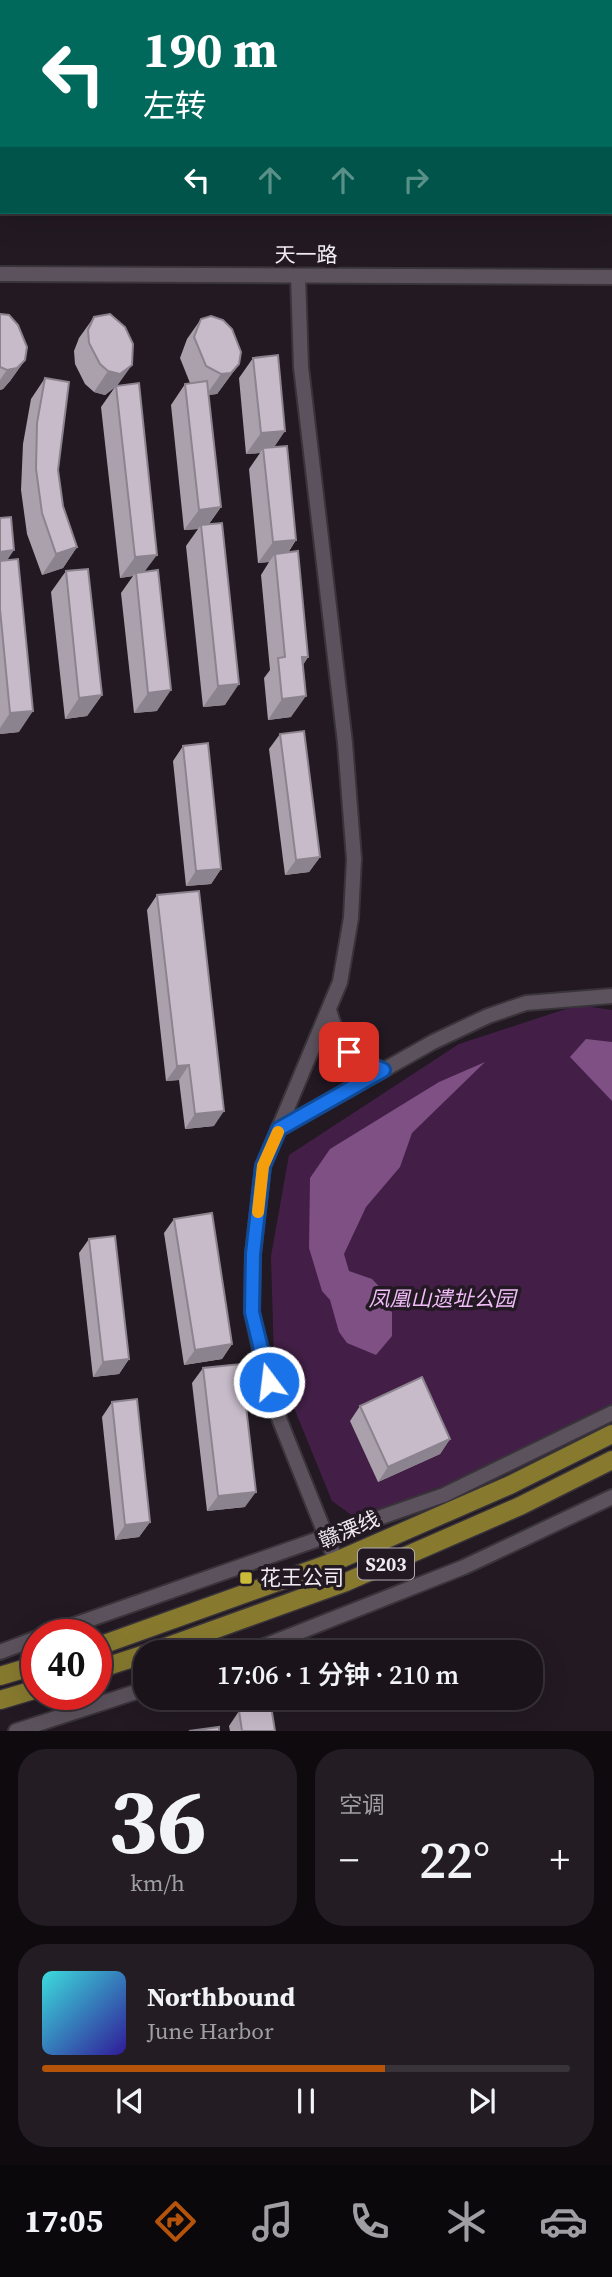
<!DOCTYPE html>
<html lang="zh">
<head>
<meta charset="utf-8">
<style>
  :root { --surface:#1a131a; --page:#231c23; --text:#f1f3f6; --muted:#9f9ea2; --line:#383239; --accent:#b45309 }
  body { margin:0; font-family:"Source Serif 4","Noto Sans SC",serif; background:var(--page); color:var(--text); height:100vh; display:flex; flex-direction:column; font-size:26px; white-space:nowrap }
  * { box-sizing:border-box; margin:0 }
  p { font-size:23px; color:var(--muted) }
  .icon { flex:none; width:38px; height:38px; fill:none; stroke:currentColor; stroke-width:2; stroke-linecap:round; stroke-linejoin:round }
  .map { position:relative; height:1731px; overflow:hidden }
  .side { display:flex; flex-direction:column; gap:18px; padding:18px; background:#0e0a0e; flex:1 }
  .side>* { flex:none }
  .banner { position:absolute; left:0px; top:0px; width:612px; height:214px; box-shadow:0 7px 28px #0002,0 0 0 2px var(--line); background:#00695c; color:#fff; overflow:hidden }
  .speed { position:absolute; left:21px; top:1619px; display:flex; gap:14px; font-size:35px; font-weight:700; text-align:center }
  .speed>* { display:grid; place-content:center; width:91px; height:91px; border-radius:50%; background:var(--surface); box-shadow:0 7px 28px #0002,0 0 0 2px var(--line); line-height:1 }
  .speed .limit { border:10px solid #d22; background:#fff; color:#111 }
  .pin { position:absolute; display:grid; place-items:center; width:60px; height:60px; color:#fff; margin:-30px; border-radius:14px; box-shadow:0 4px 10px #0006 }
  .me { position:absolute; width:77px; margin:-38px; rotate:345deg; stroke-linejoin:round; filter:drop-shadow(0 0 5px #0008) }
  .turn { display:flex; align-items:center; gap:24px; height:147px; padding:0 28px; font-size:32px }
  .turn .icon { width:91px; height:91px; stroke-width:2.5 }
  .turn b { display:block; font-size:49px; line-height:60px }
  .lanes { display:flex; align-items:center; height:66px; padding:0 28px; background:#0003; justify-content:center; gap:35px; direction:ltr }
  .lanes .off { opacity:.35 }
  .big { font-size:52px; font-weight:600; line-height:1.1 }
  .side .card { flex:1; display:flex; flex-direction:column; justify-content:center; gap:10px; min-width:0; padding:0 24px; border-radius:28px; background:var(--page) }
  .side .dial { align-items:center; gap:0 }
  .dial b { font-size:91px; line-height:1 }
  .song { display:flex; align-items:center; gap:21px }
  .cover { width:84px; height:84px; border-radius:10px; background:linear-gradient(135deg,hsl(180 70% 55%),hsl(250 70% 35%)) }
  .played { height:7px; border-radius:4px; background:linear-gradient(90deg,var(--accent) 65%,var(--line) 65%) }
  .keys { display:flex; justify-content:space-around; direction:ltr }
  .heat { display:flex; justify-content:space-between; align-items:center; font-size:38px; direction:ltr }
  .side .tiles { flex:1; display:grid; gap:18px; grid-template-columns:1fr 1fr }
  .card:last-child { grid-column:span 2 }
  .trip { position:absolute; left:133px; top:1640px; width:410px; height:70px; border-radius:28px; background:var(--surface); box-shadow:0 7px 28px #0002,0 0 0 2px var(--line); font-weight:600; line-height:70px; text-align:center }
  .menu { display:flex; height:112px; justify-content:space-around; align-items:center; background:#0a080a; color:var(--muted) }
  .menu .icon { width:49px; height:49px }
  .menu .on { color:var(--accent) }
  .menu b { font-size:32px; color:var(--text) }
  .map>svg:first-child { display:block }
  .green { fill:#431f47 }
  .water { fill:#7e5084 }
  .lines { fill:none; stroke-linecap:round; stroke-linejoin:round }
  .tertiary-casing { stroke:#39333a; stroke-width:18 }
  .primary-casing { stroke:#39333a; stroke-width:21 }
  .tertiary { stroke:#5c525d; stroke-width:14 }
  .primary { stroke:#877a2f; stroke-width:18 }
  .wall { fill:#aba1ad }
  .shaded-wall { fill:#8b838d }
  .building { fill:#c7bbc9; stroke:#8b838d; stroke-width:2 }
  .route-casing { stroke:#114b97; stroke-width:18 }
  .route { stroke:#1a73e8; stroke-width:12 }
  .slow { stroke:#f59e0b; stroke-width:12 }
  .poi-dot { fill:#caba39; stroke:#221923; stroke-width:2.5 }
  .labels { text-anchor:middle; stroke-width:7; stroke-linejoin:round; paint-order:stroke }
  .shield { fill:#221923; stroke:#b2abb3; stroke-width:2 }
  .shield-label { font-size:19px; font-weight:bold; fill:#f0eaf1 }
  .street-label { font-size:21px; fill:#f0eaf1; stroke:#221923 }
  .park-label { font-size:21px; font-style:italic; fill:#f2bcf9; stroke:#221923 }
  .poi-label { font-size:21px; fill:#f0eaf1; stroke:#221923; text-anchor:start }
</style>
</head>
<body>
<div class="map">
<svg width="612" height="1731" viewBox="0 0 612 1731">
  <rect width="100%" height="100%" fill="#221923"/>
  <polygon class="green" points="578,1005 612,1010 612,1405 491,1467 357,1519 332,1501 274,1359 271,1256 289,1155 459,1044"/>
  <g class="water">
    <polygon points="586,1039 612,1042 612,1101 570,1057"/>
    <polygon points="485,1062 412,1133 400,1167 366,1207 344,1254 349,1271 372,1279 392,1300 392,1336 376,1355 347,1343 339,1332 330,1300 322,1291 309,1248 310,1178 330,1149 439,1082"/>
  </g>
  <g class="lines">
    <g class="tertiary-casing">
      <g id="tertiary">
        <polyline points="294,0 294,2"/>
        <polyline points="0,46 2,46"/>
        <polyline points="611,48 612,48"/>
        <polyline points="0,60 2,60"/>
        <polyline points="611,62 612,62"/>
        <polyline points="0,274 612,277"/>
        <polyline points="298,276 301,367 345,743 354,859 351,918 340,982 263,1166 253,1254 252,1312 263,1364 280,1421 336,1561"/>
        <path d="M329,1010C339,1045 349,1057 383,1070"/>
        <polyline points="279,1129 433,1042 488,1016 526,1003 612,996"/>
        <polyline points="48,1634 444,1495 612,1413"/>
        <polyline points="0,1652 37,1638"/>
        <polyline points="249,1652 464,1567 612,1497"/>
        <polyline points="16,1731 145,1689"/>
      </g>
    </g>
    <g class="primary-casing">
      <g id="primary">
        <polyline points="96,1647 336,1561 510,1485 612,1434"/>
        <polyline points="152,1652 346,1582 520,1506 612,1460"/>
        <polyline points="96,1670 145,1654"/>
        <polyline points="0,1676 37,1665"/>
        <polyline points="0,1700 37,1689"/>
      </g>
    </g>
    <use href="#tertiary" class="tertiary"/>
    <use href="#primary" class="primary"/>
  </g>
  <g class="wall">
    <polygon points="0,314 25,360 10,381 3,389 0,390"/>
    <polygon points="94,317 117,386 145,572 157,711 134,713 121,593 133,576 120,578 101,407 115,387 105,395 94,392 85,384 75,364 74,351 79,338"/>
    <polygon points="201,319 239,364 217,394 208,395 221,507 209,524 225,705 203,707 186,546 198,529 184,530 171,405 185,384 190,383 180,358 187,339"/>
    <polygon points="253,358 296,540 288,553 308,657 303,665 291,717 268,720 264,678 270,670 261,575 269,562 258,563 249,469 260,453 246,454 239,378"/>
    <polygon points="45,378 63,506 77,547 63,568 42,575 27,534 21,490 23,444 31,399"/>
    <polygon points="0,518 8,560 19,732 0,734"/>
    <polygon points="66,571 102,695 87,716 65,719 51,592"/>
    <polygon points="280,734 320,857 309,872 285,875 269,749"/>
    <polygon points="183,746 221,869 211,884 186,886 173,761"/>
    <polygon points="157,895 214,1126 185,1129 179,1080 166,1081 147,910"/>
    <polygon points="174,1219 232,1344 222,1359 184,1365 164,1233"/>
    <polygon points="89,1239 129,1359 119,1374 93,1377 79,1253"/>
    <polygon points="203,1368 245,1507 207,1511 192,1383"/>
    <polygon points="112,1402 150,1522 139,1537 115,1540 102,1417"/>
    <polygon points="360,1406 450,1439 440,1454 378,1482 350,1421"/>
    <polygon points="239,1711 275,1731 230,1731 229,1726"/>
  </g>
  <g class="shaded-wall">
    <polygon points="25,360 10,381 3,389 0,390 0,380 7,370"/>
    <polygon points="239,364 217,394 206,395 221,374"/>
    <polygon points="132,365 117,386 105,395 94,392 108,371"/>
    <polygon points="285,431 271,452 263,448 260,453 246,454 261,433"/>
    <polygon points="221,507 206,528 201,525 198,529 184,530 199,510"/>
    <polygon points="296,540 282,561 275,554 269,562 258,563 273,542"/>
    <polygon points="77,547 63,568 42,575 56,554"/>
    <polygon points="14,550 0,571 0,552"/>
    <polygon points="157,555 142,575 136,573 133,576 120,578 135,557"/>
    <polygon points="302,657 308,657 294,678"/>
    <polygon points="239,684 225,705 203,707 218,686"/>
    <polygon points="171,690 157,711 134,713 148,693"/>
    <polygon points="102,695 87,716 65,719 79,698"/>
    <polygon points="306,696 291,717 268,720 282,699"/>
    <polygon points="33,711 19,732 0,734 0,728 10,713"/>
    <polygon points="320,857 309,872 285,875 296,860"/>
    <polygon points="221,869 211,884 186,886 196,871"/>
    <polygon points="189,1065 179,1080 166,1081 177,1066"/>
    <polygon points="224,1111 214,1126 185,1129 195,1114"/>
    <polygon points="232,1344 222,1359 184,1365 195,1350"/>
    <polygon points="129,1359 119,1374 93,1377 103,1362"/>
    <polygon points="450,1439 440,1454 378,1482 388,1467"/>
    <polygon points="256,1492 245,1507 207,1511 218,1496"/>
    <polygon points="150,1522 139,1537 115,1540 125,1525"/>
  </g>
  <g class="building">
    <polygon points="0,314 9,315 18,325 27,347 25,360 17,368 7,370 0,367"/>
    <polygon points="110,314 125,327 133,344 132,365 120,374 108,371 100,364 89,343 88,330 94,317"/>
    <polygon points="211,316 223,320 232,329 241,352 239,364 231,373 221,374 206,366 194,337 201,319"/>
    <polygon points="278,355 285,431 261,433 253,358"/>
    <polygon points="45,378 69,382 58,470 63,506 77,547 56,554 42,513 36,469 37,423"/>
    <polygon points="207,381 221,507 199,510 185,384"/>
    <polygon points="139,383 157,555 135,557 116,386"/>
    <polygon points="287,446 296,540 273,542 263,448"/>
    <polygon points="11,517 14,550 0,552 0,518"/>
    <polygon points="222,523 239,684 218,686 201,525"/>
    <polygon points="298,551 308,657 302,657 306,696 282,699 278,658 285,657 275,554"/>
    <polygon points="18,559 33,711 10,713 0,609 0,561"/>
    <polygon points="88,569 102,695 79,698 66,571"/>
    <polygon points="158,570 171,690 148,693 136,573"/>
    <polygon points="304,731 320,857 296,860 280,734"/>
    <polygon points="208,743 221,869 196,871 183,746"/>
    <polygon points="199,891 224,1111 195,1114 189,1065 177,1066 157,895"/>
    <polygon points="212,1213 232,1344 195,1350 174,1219"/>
    <polygon points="115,1236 129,1359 103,1362 89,1239"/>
    <polygon points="241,1364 256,1492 218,1496 203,1368"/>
    <polygon points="422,1377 450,1439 388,1467 360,1406"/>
    <polygon points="137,1399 150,1522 125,1525 112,1402"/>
    <polygon points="271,1706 275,1731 242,1731 239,1711"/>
    <polygon points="219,1727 219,1731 189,1731"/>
  </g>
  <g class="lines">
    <g class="route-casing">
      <polyline id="route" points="269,1382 252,1312 253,1254 263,1166 279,1129 383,1070 363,1062 349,1052"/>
    </g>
    <use href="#route" class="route"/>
    <polyline class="slow" points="258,1212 263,1166 278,1132"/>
  </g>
  <rect class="poi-dot" x="239" y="1571" width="14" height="14" rx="3.5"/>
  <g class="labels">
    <rect class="shield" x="358" y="1548.5" width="56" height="31" rx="5"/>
    <g class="shield-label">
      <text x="386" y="1571">S203</text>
    </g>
    <g class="street-label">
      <text x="306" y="262">天一路</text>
      <text transform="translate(349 1530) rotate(-23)" y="7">赣溧线</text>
    </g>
    <g class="park-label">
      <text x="442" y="1306">凤凰山遗址公园</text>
    </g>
    <g class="poi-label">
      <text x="260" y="1585">花王公司</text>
    </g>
  </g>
</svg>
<div class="speed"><div class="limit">40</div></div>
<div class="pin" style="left:349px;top:1052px;background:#d93025"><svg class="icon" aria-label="arrive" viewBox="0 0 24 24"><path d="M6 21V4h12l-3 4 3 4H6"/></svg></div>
<svg class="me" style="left:269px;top:1382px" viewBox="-20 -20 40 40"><circle r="17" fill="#1a73e8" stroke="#fff" stroke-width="3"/><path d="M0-11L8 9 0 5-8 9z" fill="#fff"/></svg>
<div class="trip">17:06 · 1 分钟 · 210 m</div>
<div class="banner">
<div class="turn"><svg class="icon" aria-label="left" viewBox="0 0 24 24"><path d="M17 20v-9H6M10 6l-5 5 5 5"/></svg><div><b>190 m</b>左转</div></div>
<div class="lanes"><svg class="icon" aria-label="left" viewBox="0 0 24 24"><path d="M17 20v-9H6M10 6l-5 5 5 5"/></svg><svg class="icon off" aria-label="ahead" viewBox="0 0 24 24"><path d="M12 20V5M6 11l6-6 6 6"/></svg><svg class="icon off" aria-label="ahead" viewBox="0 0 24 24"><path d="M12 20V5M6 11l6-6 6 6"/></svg><svg class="icon off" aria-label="right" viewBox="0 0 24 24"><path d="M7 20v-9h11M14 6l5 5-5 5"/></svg></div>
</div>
</div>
<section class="side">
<div class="tiles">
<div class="card dial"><b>36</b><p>km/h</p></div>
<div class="card"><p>空调</p>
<div class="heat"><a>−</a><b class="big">22°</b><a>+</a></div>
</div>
<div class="card">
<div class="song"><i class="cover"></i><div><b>Northbound</b><p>June Harbor</p></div></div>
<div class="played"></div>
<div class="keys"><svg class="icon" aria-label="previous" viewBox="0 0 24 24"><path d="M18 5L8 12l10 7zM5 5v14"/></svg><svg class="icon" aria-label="pause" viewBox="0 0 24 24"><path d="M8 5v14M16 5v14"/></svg><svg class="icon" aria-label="next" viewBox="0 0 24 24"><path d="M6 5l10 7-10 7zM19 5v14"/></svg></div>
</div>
</div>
</section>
<nav class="menu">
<b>17:05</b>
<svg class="icon on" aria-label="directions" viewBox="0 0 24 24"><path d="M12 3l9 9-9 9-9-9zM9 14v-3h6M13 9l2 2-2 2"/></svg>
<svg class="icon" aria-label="music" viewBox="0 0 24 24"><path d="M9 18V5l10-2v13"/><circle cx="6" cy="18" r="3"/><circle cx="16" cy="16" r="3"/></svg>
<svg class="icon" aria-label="phone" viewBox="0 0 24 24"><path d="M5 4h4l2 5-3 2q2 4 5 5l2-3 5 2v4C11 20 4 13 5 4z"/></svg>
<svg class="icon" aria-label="climate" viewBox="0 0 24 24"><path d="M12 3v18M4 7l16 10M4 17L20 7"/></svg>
<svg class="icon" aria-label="car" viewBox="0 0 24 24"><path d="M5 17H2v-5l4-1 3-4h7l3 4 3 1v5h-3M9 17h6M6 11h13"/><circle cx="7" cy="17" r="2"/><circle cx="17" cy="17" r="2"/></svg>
</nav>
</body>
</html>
